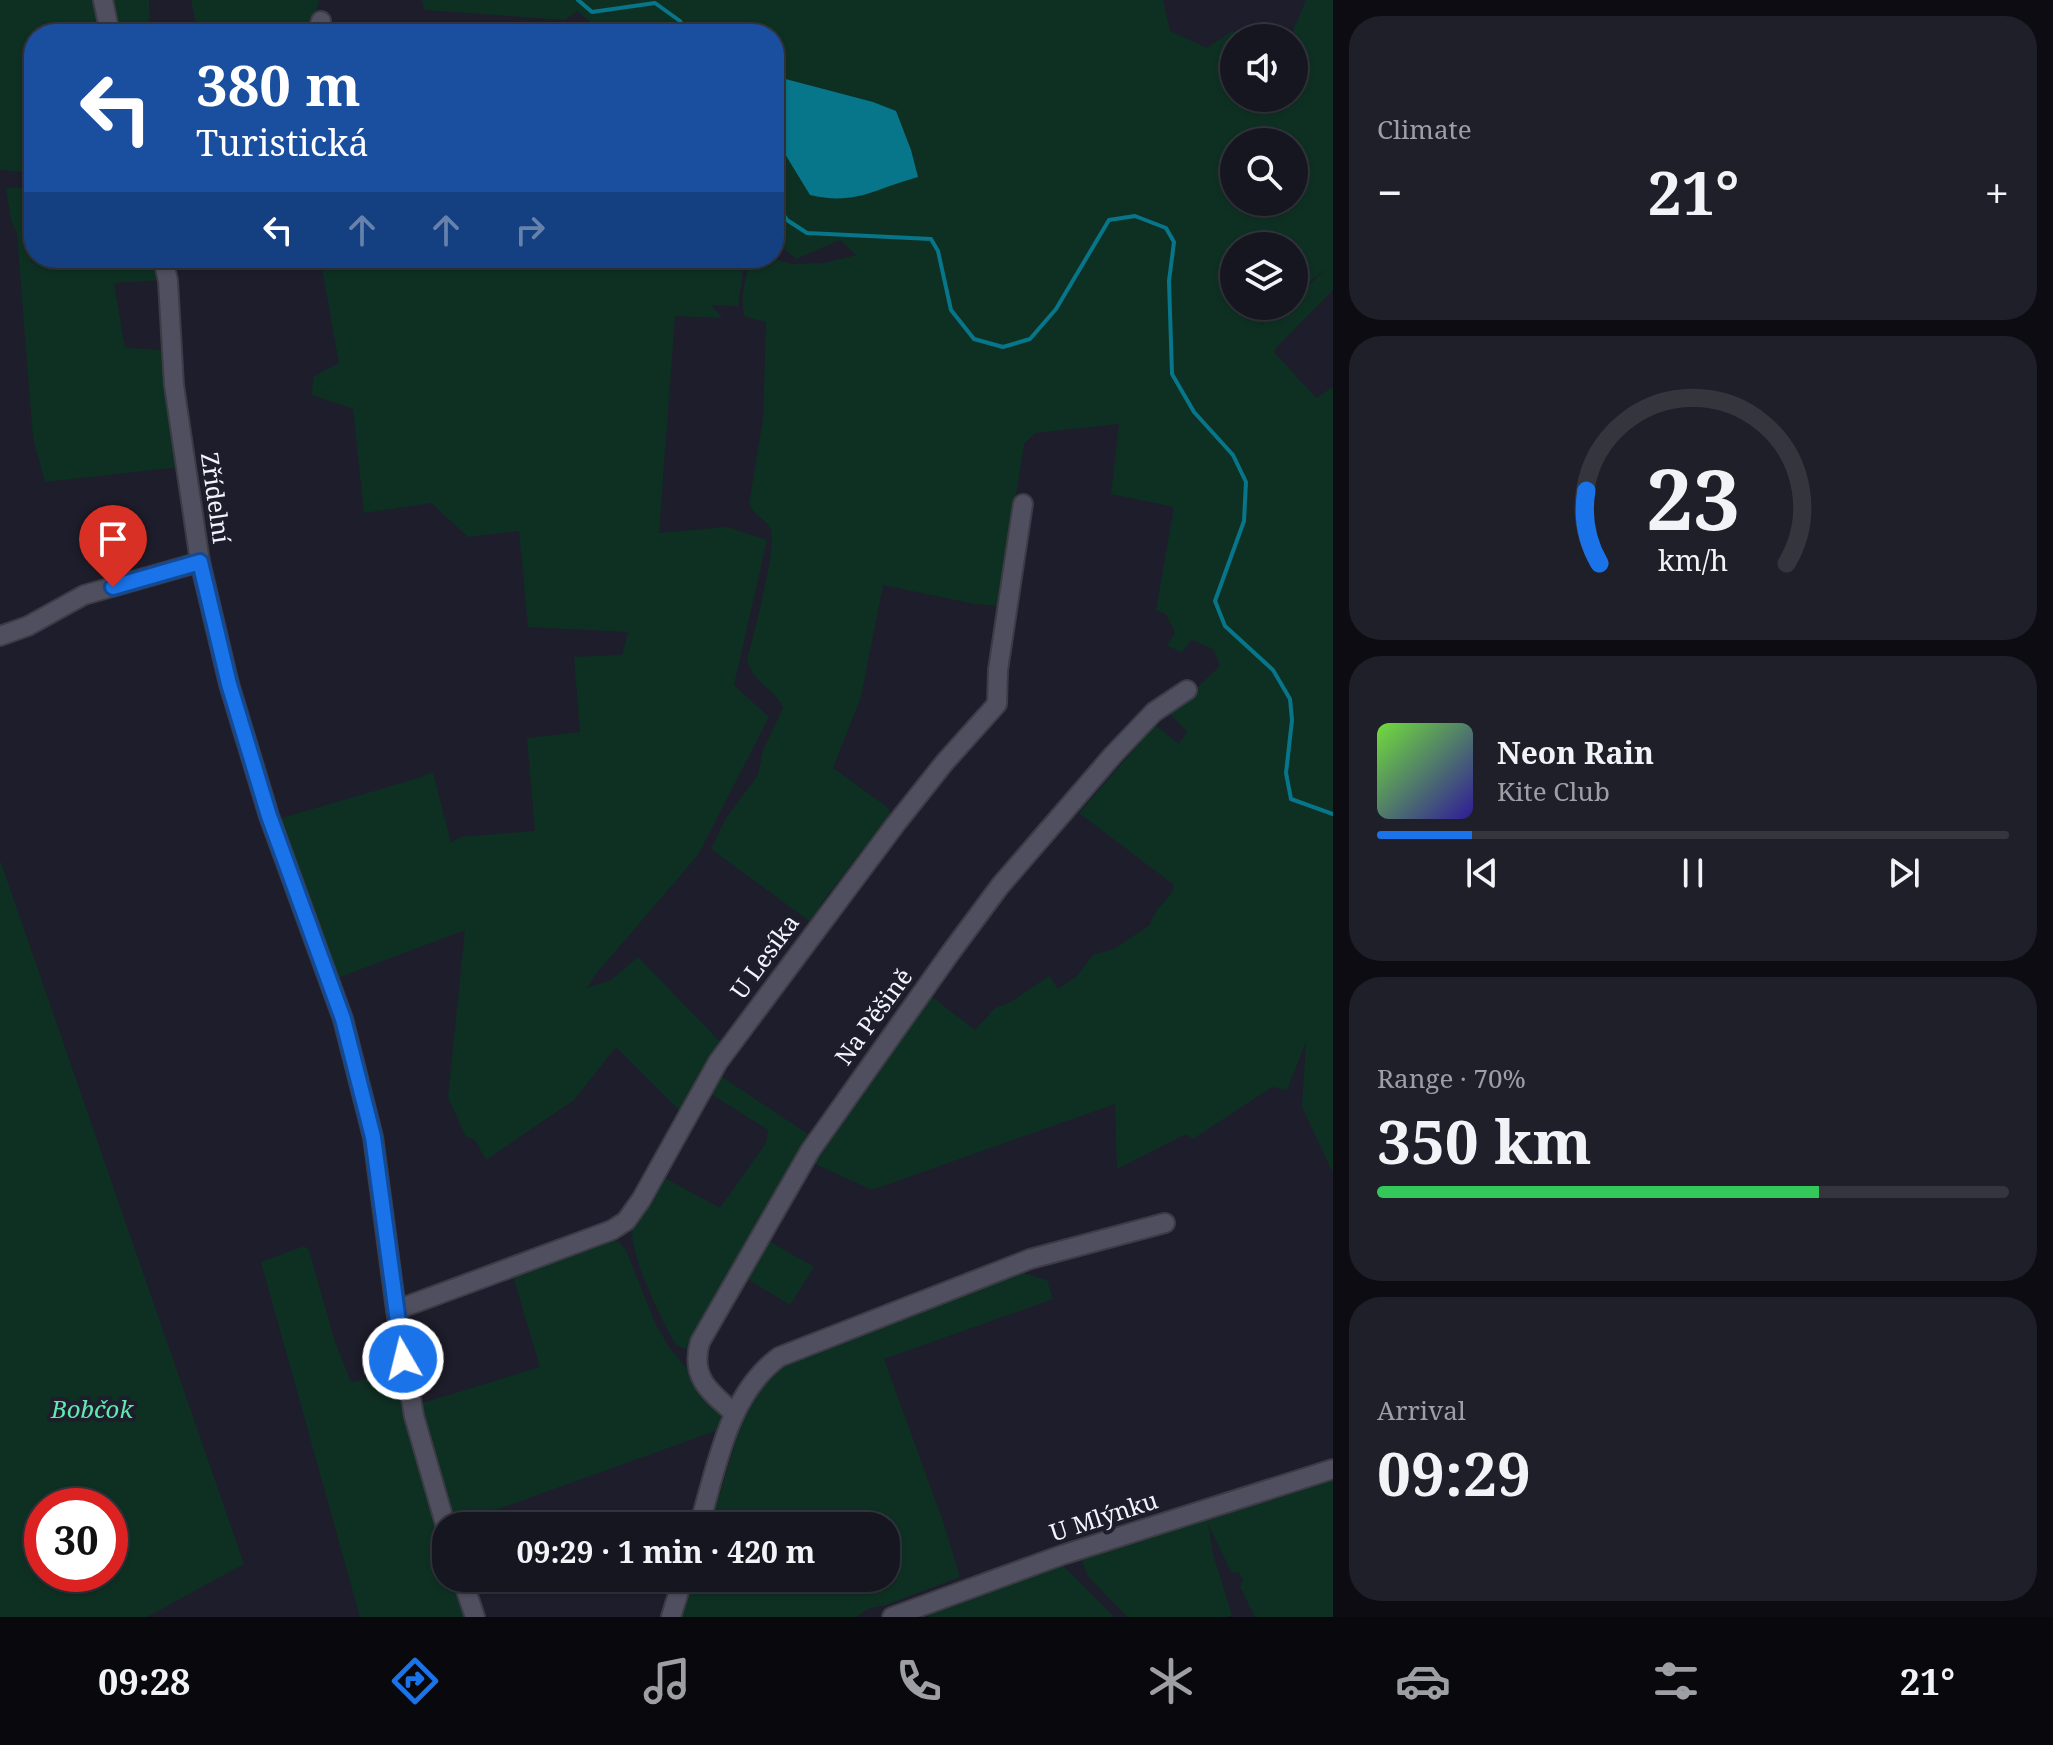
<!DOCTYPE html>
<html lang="en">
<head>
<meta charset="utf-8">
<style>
  :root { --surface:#161620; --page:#1f1f29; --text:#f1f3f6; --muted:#9e9fa5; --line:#35353e; --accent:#1a73e8 }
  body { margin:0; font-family:"Noto Serif",serif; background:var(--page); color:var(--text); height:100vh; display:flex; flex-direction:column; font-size:30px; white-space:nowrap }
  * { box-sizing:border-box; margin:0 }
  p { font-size:26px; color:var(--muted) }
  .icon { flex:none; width:44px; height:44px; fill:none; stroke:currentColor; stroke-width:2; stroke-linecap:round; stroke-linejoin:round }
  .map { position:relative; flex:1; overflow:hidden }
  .details { display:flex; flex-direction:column; gap:16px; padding:16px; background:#0c0c12; width:720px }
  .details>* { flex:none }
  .guide { position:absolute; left:24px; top:24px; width:760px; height:244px; border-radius:32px; box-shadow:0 2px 6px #0004,0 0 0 2px var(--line); background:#1a4fa0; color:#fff; overflow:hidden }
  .controls { position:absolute; left:1220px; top:24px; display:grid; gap:16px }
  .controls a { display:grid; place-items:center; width:88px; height:88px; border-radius:50%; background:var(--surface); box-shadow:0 2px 6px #0004,0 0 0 2px var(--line); font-size:40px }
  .speed { position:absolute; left:24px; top:1488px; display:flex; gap:16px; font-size:40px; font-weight:700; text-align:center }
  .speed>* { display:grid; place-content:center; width:104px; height:104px; border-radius:50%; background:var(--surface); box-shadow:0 2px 6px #0004,0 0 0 2px var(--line); line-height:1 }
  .speed .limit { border:12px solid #d22; background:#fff; color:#111 }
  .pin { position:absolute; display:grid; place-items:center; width:68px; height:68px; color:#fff; margin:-82px -34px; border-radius:50% 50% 50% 0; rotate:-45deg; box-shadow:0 0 8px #0007 }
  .pin .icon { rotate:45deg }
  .me { position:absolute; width:88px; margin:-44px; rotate:352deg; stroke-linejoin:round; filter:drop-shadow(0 0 6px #0008) }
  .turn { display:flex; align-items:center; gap:28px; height:168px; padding:0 40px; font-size:36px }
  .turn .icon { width:104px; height:104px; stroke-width:2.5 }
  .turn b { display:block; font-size:56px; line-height:68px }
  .lanes { display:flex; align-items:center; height:76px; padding:0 40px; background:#0003; justify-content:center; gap:40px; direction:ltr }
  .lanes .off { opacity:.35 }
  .big { font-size:60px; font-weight:700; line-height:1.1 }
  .details .tile { flex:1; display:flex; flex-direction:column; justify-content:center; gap:12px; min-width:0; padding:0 28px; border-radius:32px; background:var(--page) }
  .details .dial { align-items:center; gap:0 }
  .dial svg { height:208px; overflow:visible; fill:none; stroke:var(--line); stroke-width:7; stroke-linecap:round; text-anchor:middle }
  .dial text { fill:var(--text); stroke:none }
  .song { display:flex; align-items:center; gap:24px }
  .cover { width:96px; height:96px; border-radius:12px; background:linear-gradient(135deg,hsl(100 70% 55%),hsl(250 70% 35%)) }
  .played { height:8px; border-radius:4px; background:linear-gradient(90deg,var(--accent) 15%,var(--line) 15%) }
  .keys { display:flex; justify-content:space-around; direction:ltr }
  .heat { display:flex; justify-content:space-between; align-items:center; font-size:44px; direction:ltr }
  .charge { height:12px; border-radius:6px; background:linear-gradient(90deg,#34c759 70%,var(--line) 0) }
  .trip { position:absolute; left:432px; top:1512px; width:468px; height:80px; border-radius:32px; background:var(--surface); box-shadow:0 2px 6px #0004,0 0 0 2px var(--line); font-weight:700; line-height:80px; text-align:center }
  .dock { display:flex; height:128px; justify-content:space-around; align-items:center; background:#09090d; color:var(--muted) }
  .dock .icon { width:56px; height:56px }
  .dock .active { color:var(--accent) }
  .dock b { font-size:36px; color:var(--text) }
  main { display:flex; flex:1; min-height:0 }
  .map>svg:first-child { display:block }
  .green { fill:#0e3022; fill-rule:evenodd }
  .water { fill:#07768a }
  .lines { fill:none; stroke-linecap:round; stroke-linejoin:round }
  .stream { stroke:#07768a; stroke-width:4 }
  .minor-casing { stroke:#3c3b46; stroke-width:22 }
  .minor { stroke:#504f5f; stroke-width:18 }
  .route-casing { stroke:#114b97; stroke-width:20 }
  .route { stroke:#1a73e8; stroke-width:14 }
  .labels { text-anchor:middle; stroke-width:8; stroke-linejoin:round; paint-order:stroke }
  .street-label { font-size:24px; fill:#f3f3fd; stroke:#1e1d2b }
  .park-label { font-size:24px; font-style:italic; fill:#61e8b0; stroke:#1e1d2b }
</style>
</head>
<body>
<main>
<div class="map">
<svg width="1333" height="1617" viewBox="0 0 1333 1617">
  <rect width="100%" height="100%" fill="#1e1d2b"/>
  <g class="green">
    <polygon points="0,0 149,0 150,34 34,34 34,173 0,170"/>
    <polygon points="191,0 319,0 311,34 198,34"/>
    <path d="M422,0H1163L1170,31L1207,48L1232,31L1257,38H1234V98H1294V38H1290L1306,0H1333V290L1276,348L1275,353L1316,398L1333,387V1173L1302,1107L1306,1042L1287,1090L1272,1087L1193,1139L1186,1134L1117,1169L1115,1104L872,1190L813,1163L927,993L975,1030L995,1008L1011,1002L1049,976L1058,989L1077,976L1093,955L1114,949L1150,925C1156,904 1170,902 1174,885L1079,813L1155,725L1179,744L1187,732L1170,713L1220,666L1213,649L1192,640L1182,652L1167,646L1175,633L1166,614L1156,610L1174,507L1111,494L1119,424L1035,433L1024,444L999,606L975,604L883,585L861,697L833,768L887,807L891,814L867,849L864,848L820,905V912L812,923L711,849L726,818L758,775L763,750L783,708C775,687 755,687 747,660C753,636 778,546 770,528C765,518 754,516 749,504L763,419L766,322L745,317C739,299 746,280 749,262L752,258H772L791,264L825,263L856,255L840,240L796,259L774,240V34H593L594,25L577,11L565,20L424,10ZM1234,142H1294V202H1234ZM1234,246H1294V294L1328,267L1294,299V306H1286L1257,328L1281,306H1234Z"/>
    <polygon points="6,188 34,188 34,258 157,258 160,280 114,283 125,348 165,350 180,467 45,482 33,438 17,234 11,220"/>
    <polygon points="345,258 459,258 467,269 489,258 745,258 738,306 711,305 723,318 675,316 659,533 727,527 767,540 734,685 769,717 698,855 596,974 587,988 611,980 638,957 724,1046 681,1112 616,1047 574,1100 486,1160 475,1140 466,1137 448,1097 465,930 335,979 278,819 419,778 433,772 451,843 460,837 535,831 527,738 580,732 574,657 622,655 628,632 528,627 519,531 468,537 431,503 364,513 353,409 312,395 313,377 339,363 321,263"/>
    <path d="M0,860L244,1564L147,1617H0ZM42,1506H110V1574H42Z"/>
    <path d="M719,1075L811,1136L690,1346L685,1349L676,1345C662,1321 631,1258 632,1230C633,1217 654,1188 661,1176L720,1208L766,1143L768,1130L708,1092Z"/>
    <polygon points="611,1239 619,1242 626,1250 655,1323 669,1347 724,1414 721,1429 454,1525 416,1405 540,1367 512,1273"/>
    <polygon points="767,1240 814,1267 790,1305 747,1279"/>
    <path d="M304,1246L309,1250L334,1339L351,1382C367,1381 380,1371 396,1371L401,1377L446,1550V1578H455L467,1617H360L261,1262Z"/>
    <polygon points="1023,1273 1047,1280 1053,1299 884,1359 944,1524 960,1577 886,1605 870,1608 856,1617 681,1617 694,1578 886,1578 886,1526 710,1526 744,1414 765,1378 793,1357"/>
    <polygon points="1333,1480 1333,1617 1255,1617 1240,1587 1243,1580 1239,1573 1231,1572 1208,1524 1213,1554 1232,1615 1226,1617 1127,1617 1088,1576 1078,1553 1207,1520"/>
    <polygon points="1061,1563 1114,1617 929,1617 927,1613"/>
  </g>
  <path class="water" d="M774,76L873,102L896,111L911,150L918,177C876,188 856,206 810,195L774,136Z"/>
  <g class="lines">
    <g class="stream">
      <polyline points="578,0 592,12 655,3 680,21 687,34"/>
      <polyline points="774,201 787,220 807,233 931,239 938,251 951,310 974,339 1003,347 1030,339 1056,309 1109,220 1135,216 1166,228 1174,242 1169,281 1172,374 1194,412 1233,455 1246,482 1244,521 1215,601 1225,626 1273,670 1290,699 1292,720 1286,773 1291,799 1333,814"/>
    </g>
    <g class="minor-casing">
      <g id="minor">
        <polyline points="103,0 110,34"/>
        <polyline points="317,34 321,21"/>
        <polyline points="163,258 168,281 174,385 200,562 229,684 269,816 343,1019 373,1137 396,1310 414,1416 446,1527"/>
        <polyline points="0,636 28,626 84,595 200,562"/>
        <polyline points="396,1310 612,1230 626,1221 641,1200 718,1062 895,825 945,762 997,704 998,670 1023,504"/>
        <path d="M734,1413C709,1391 690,1377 700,1342L810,1151L951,952L1000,886L1113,755L1154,712L1187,690"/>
        <path d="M699,1526C717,1467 727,1396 779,1357L1030,1259L1165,1223"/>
        <polyline points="462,1578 475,1617"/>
        <polyline points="671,1617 683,1578"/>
        <polyline points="892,1617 1062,1555 1333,1469"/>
      </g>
    </g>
    <use href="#minor" class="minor"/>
  </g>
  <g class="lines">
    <g class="route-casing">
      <polyline id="route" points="113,587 200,562 229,684 269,816 343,1019 373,1137 403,1359"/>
    </g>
    <use href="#route" class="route"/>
  </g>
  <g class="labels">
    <g class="street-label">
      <text transform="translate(215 498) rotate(82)" y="8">Zřídelní</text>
      <text transform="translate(765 957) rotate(-54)" y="8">U Lesíka</text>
      <text transform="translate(874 1017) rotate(-54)" y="8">Na Pěšině</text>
      <text transform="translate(1104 1517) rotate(-18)" y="8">U Mlýnku</text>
    </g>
    <g class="park-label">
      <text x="92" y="1418">Bobčok</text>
    </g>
  </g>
</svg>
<div class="controls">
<a><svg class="icon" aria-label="sound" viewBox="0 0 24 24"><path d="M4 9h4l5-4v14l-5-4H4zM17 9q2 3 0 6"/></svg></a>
<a><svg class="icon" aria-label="search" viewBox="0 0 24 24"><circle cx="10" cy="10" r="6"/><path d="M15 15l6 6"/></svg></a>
<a><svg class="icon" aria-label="layers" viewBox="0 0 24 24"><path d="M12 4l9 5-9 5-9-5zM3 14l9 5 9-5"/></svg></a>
</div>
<div class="speed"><div class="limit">30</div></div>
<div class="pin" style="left:113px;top:587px;background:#d93025"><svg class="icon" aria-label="arrive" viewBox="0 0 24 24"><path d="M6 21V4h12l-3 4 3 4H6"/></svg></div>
<svg class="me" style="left:403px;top:1359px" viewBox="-20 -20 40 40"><circle r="17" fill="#1a73e8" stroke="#fff" stroke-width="3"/><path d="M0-11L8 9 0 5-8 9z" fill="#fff"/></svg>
<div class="trip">09:29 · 1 min · 420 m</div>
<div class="guide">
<div class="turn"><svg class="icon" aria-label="left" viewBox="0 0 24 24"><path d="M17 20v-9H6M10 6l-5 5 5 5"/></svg><div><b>380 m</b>Turistická</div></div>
<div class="lanes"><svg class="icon" aria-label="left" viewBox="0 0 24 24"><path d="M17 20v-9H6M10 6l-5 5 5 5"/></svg><svg class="icon off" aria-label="ahead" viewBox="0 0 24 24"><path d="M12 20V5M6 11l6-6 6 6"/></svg><svg class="icon off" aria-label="ahead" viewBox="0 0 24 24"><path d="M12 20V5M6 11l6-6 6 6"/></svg><svg class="icon off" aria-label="right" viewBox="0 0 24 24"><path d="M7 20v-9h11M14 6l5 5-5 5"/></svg></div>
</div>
</div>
<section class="details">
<div class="tile"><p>Climate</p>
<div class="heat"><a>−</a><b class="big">21°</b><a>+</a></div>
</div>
<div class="tile dial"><svg viewBox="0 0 100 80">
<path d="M14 69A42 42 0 1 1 86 69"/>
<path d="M14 69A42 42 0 0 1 9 41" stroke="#1a73e8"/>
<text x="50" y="56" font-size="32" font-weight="700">23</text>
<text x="50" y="72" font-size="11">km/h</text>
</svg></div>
<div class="tile">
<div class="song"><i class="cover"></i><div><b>Neon Rain</b><p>Kite Club</p></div></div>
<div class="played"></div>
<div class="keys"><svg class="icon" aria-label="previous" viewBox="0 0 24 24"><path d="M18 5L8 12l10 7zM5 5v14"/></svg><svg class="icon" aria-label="pause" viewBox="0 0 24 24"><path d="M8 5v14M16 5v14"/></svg><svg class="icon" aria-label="next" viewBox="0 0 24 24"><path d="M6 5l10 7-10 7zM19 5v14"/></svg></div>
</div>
<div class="tile"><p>Range · 70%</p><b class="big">350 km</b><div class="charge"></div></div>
<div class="tile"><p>Arrival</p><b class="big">09:29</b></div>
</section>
</main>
<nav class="dock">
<b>09:28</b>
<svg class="icon active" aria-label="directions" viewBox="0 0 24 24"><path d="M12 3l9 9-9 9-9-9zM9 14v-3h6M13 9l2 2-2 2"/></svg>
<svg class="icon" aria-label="music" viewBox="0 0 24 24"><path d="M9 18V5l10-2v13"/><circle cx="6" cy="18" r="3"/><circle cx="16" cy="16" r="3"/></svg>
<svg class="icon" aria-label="phone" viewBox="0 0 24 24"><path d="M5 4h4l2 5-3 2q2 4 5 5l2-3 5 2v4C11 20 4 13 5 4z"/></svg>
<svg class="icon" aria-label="climate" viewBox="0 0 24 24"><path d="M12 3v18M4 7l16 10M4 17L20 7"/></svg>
<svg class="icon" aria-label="car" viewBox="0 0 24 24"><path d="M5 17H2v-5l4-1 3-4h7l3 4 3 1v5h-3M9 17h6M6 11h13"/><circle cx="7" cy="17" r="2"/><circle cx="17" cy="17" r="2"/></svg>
<svg class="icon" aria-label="filters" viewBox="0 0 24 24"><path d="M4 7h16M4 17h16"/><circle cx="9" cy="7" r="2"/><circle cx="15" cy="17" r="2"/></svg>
<b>21°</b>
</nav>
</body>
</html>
